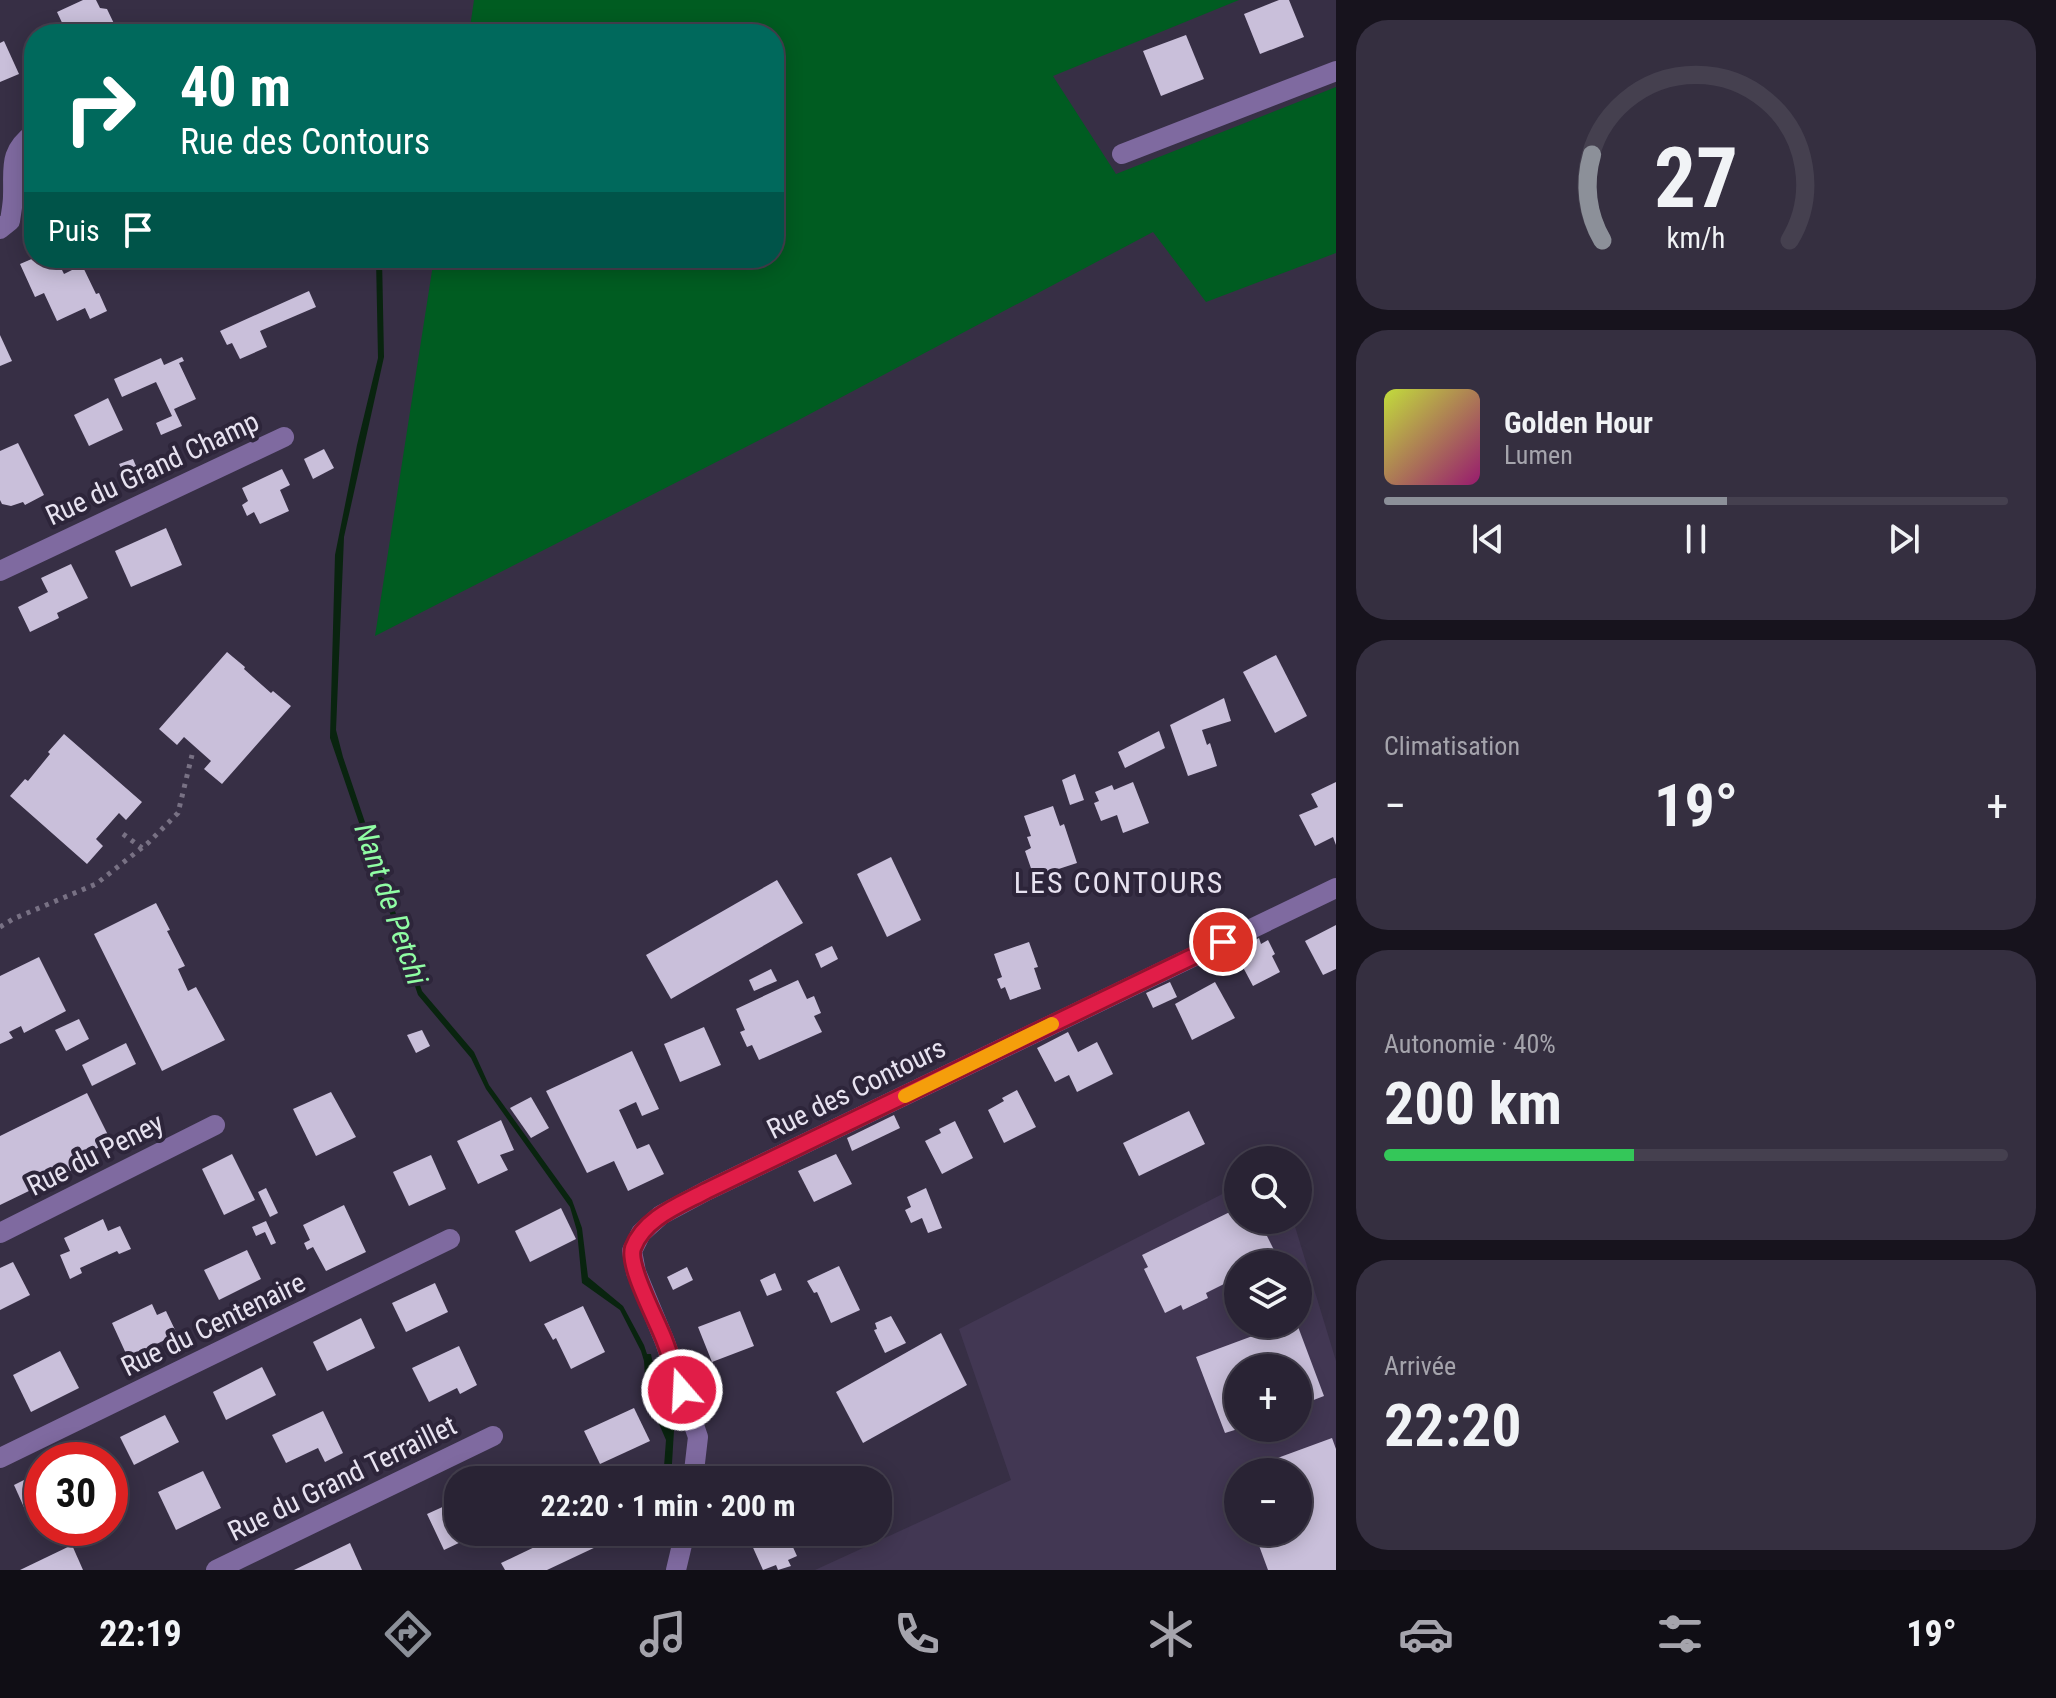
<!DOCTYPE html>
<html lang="fr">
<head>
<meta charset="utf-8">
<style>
  :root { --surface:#292334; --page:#352f40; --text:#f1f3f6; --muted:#a5a4ac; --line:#45404f; --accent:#8c9099 }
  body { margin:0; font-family:"Roboto Condensed",sans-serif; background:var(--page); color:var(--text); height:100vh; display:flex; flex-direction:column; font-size:30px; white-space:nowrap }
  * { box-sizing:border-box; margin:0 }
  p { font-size:26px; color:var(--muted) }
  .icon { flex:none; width:44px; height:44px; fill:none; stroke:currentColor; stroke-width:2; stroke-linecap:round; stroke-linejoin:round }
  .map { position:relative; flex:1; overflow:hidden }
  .sheet { display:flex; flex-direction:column; gap:20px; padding:20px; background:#17131d; width:720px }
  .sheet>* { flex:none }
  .guide { position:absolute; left:24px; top:24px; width:760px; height:244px; border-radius:32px; box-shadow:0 4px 20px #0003,0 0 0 2px var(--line); background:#00695c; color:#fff; overflow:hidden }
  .tools { position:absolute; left:1224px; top:1146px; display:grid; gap:16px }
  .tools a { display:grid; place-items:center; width:88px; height:88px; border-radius:50%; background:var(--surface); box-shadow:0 4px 20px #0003,0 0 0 2px var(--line); font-size:40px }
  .speed { position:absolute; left:24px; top:1442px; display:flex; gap:16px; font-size:40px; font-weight:700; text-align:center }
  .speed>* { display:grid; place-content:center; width:104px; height:104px; border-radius:50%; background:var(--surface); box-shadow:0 4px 20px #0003,0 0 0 2px var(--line); line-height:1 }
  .speed .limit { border:12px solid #d22; background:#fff; color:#111 }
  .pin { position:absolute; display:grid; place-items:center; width:68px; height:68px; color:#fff; margin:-34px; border:4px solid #fff; border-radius:50%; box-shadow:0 2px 8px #0007 }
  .me { position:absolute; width:88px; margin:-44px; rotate:341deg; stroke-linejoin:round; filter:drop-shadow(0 0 6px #0008) }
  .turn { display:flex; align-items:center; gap:28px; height:168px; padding:0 24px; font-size:36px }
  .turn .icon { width:104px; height:104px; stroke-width:2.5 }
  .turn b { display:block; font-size:56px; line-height:68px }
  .then { display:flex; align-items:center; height:76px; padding:0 24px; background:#0003; gap:16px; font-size:30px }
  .big { font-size:60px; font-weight:700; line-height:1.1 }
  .sheet .widget { flex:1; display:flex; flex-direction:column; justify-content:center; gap:12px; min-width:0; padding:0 28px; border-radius:32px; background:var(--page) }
  .sheet .dial { align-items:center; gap:0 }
  .dial svg { height:208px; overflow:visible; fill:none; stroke:var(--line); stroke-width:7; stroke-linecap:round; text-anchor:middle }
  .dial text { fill:var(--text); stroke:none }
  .song { display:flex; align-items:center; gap:24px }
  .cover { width:96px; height:96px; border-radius:12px; background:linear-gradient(135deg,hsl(70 70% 55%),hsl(320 70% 35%)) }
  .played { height:8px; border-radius:4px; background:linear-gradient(90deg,var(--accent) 55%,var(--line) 55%) }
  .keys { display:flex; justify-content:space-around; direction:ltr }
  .heat { display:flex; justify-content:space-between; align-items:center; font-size:44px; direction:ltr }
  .charge { height:12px; border-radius:6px; background:linear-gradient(90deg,#34c759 40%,var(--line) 0) }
  .trip { position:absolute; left:444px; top:1466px; width:448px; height:80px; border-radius:32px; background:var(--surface); box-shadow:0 4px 20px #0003,0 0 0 2px var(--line); font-weight:700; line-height:80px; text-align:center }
  .dock { display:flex; height:128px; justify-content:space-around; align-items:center; background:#100e15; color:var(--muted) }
  .dock .icon { width:56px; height:56px }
  .dock .current { color:var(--accent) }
  .dock b { font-size:36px; color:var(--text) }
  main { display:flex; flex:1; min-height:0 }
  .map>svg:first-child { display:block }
  .built { fill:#423753; fill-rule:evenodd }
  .green { fill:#005c21 }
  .water { fill:#09240f }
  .building { fill:#c9bfda }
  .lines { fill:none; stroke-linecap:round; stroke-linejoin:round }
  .path { stroke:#787184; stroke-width:5; stroke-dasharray:4 6; stroke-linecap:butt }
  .minor { stroke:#7f6aa0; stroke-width:20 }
  .route-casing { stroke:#92132f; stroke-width:20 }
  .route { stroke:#e11d48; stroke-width:14 }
  .slow { stroke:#f59e0b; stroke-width:14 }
  .labels { text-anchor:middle; stroke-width:8; stroke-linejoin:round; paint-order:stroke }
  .street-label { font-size:28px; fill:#e7e2f0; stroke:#2d253a }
  .neighbourhood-label { font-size:30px; letter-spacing:2px; fill:#e7e2f0; stroke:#2d253a }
  .water-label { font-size:30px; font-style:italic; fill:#90fda4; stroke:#2d253a }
</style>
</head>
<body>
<main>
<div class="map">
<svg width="1336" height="1570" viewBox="0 0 1336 1570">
  <rect width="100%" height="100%" fill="#372f45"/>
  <path class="built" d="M1238,1186V1220H1293L1336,1361V1570H815L1011,1480L959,1329ZM1238,1264H1298V1324H1238ZM1238,1368H1298V1428H1238ZM1238,1472H1298V1532H1238Z"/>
  <polygon class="green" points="474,0 1239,0 1053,76 1116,174 1336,87 1336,253 1206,302 1153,232 791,424 375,636 434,258 774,258 774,34 469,34"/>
  <polygon class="water" points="376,258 382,258 384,357 344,537 336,730 343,757 422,991 474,1052 489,1085 572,1200 582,1228 588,1277 623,1306 644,1345 647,1354 651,1354 659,1396 674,1430 671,1480 663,1480 666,1440 646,1394 644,1361 641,1351 620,1310 582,1283 577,1231 570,1207 486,1089 471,1058 418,995 330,738 335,555 357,445 378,358"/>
  <g class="building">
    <polygon points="83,0 96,0 100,8 107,9 119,34 75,34 72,27 65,29 57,12"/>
    <polygon points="1279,0 1289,0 1304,37 1260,54 1244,14"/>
    <polygon points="1186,35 1204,79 1161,96 1143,51"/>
    <polygon points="4,41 19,74 0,82 0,43"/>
    <polygon points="34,258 56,258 64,274 82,265 96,294 99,293 107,311 90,319 85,308 57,321 44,293 35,297 20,264"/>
    <polygon points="309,291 316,307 260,331 267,347 240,359 232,343 227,345 220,331"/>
    <polygon points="0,335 12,361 0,366"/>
    <polygon points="182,357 184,361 179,363 196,399 174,409 182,426 161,435 156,423 172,416 156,382 122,397 114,379 161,358 164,365"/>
    <polygon points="108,398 123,430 89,446 74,415"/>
    <polygon points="18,443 44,495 25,505 23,502 11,506 2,504 0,500 0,451"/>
    <polygon points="324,449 334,468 313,479 304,459"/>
    <polygon points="133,459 142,480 130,486 119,464"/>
    <polygon points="282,469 290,485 280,490 289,511 260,524 254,512 247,516 242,505 248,501 242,488"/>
    <polygon points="166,528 182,565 131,587 115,551"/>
    <polygon points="71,564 88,598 57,613 59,618 30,632 18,607 48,592 41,578"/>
    <polygon points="227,652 245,667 244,669 271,693 273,691 291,706 222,784 204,769 211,761 184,737 177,745 159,729"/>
    <polygon points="1276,655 1307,716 1275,733 1243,672"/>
    <polygon points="1224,698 1231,721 1202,730 1207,745 1210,743 1217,766 1188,776 1170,725"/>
    <polygon points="1159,731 1165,748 1125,768 1118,752"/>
    <polygon points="64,734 142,802 126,820 119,813 96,839 103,846 87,864 10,796 25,779 28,781 50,754 48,752"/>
    <polygon points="1075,774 1084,800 1070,805 1062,780"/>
    <polygon points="1133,782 1149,823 1123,833 1117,815 1101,821 1094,803 1099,801 1095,792 1112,785 1114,790"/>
    <polygon points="1336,782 1336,845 1333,837 1315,846 1299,815 1318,807 1311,794"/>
    <polygon points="1053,806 1060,826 1064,824 1077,863 1034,877 1025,851 1031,848 1027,837 1031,836 1024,816"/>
    <polygon points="891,857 921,920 887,937 857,874"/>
    <polygon points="777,880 803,923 671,999 646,955"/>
    <polygon points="156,903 170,930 167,931 185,966 178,969 188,991 196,987 225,1040 162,1071 94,934"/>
    <polygon points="1336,925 1336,969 1323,975 1305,941"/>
    <polygon points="1259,938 1261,944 1268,940 1275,954 1272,956 1280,972 1253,986 1237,956 1252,949 1249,943"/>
    <polygon points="1029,942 1038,967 1034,968 1041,989 1010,1000 1005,987 1001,989 997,979 1002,977 994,954"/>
    <polygon points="832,946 838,959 821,968 815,954"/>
    <polygon points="39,957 66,1011 24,1033 21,1026 9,1032 13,1038 0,1044 0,976"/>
    <polygon points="771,969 777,981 754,991 749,980"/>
    <polygon points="798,980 807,999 814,996 821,1013 814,1016 822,1032 759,1060 752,1045 747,1047 740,1032 745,1030 736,1009"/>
    <polygon points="1170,982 1177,997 1153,1008 1146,993"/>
    <polygon points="1215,982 1235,1018 1192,1040 1175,1004"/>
    <polygon points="79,1019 89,1039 66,1051 55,1030"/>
    <polygon points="704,1027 721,1065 680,1082 664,1044"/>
    <polygon points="422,1030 430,1046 416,1053 407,1035"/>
    <polygon points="1068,1032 1078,1052 1097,1042 1113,1074 1077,1092 1069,1075 1055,1082 1037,1048"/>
    <polygon points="126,1043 136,1064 92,1086 82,1065"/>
    <polygon points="632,1051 659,1109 642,1116 636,1102 619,1110 637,1149 649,1144 664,1174 628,1191 614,1161 587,1173 546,1091"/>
    <polygon points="1017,1090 1036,1127 1004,1143 988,1110 1004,1101 1002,1098"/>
    <polygon points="331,1092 356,1137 316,1156 293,1109"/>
    <polygon points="87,1093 111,1141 76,1159 80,1166 56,1178 52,1170 28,1182 31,1190 0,1205 0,1136"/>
    <polygon points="531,1097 549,1128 531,1138 510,1108"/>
    <polygon points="1189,1111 1205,1144 1139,1176 1123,1143"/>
    <polygon points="894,1115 900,1128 852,1151 847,1138"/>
    <polygon points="501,1120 514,1150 500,1155 508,1170 478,1184 457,1141"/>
    <polygon points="955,1121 973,1158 942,1174 925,1141 941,1133 939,1129"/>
    <polygon points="232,1154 255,1200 224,1215 202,1169"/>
    <polygon points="836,1154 852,1184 814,1202 798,1171"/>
    <polygon points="431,1155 446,1189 409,1206 393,1172"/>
    <polygon points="266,1188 278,1213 270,1217 258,1192"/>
    <polygon points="926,1188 942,1228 928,1233 922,1218 911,1223 905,1210 911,1207 907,1197"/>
    <polygon points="344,1205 366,1252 326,1271 313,1247 307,1250 304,1243 310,1240 303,1225"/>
    <polygon points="561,1208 576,1239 530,1262 515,1231"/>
    <polygon points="1238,1208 1238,1220 1259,1220 1278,1258 1265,1264 1238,1264 1238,1277 1206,1293 1208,1298 1183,1310 1181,1305 1165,1313 1144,1269 1148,1267 1142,1255"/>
    <polygon points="103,1219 108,1231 120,1226 131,1249 119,1254 117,1251 80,1268 82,1273 70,1279 60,1255 70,1251 64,1238"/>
    <polygon points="266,1221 276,1243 271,1245 265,1232 256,1236 252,1227"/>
    <polygon points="247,1250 261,1279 219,1300 204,1270"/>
    <polygon points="13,1262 30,1295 0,1310 0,1268"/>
    <polygon points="839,1266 860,1310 831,1323 817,1292 814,1293 807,1281"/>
    <polygon points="687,1267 693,1280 673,1290 667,1277"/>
    <polygon points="775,1273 782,1290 767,1296 760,1280"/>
    <polygon points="435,1283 448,1312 406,1332 392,1303"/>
    <polygon points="152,1304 157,1315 166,1311 177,1334 128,1358 112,1323"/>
    <polygon points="583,1306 605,1352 571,1369 556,1338 553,1340 544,1324"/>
    <polygon points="740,1311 754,1346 712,1362 698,1327"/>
    <polygon points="891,1316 906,1343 885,1353 874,1330 877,1329 875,1323"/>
    <polygon points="361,1318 375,1348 327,1371 313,1342"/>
    <polygon points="1285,1324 1297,1324 1324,1396 1298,1406 1298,1368 1238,1368 1238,1429 1225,1433 1196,1357"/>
    <polygon points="941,1333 967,1385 863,1443 836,1392"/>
    <polygon points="459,1346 477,1385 460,1394 457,1388 429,1402 412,1368"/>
    <polygon points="60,1351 79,1388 31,1412 13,1375"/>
    <polygon points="262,1367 276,1395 226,1420 213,1392"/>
    <polygon points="634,1408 650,1441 600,1464 584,1431"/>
    <polygon points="323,1411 343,1453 325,1462 318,1448 286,1463 272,1435"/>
    <polygon points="165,1415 179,1442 134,1465 120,1437"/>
    <polygon points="1332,1438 1336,1449 1336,1570 1268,1570 1254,1532 1298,1532 1298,1472 1239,1472"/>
    <polygon points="42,1471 42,1507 27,1514 14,1485"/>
    <polygon points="203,1471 221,1508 176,1530 158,1492"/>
    <polygon points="458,1500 458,1532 482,1532 444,1550 427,1514"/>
    <polygon points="566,1532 592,1532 598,1546 547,1570 505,1570 501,1563"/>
    <polygon points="746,1532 786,1532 797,1556 788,1560 791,1566 778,1570 776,1565 763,1570"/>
    <polygon points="350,1543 362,1570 294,1570"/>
    <polygon points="72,1545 83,1570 20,1570"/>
  </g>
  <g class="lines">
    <g class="path">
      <polyline points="123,834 142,848"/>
      <polyline points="0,927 13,919 96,884 148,843 178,813 192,755"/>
    </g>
    <g class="minor">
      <polyline points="1122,154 1336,71"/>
      <path d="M0,229L10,221C11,213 13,204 13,196C14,168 8,152 34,133"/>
      <polyline points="0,571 284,437"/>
      <polyline points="0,1233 215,1125"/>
      <polyline points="0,1458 450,1239"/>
      <polyline points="693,1480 698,1437 665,1342 636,1272 632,1251 641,1233 661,1215 706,1191 1336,888"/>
      <polyline points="216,1570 493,1436"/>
      <polyline points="676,1570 685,1532"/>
    </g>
  </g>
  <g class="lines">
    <g class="route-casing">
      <path id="route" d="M682,1390C676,1374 671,1358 665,1342C658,1322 627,1266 633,1248C644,1218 680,1205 706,1191L1223,942"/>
    </g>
    <use href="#route" class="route"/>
    <polyline class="slow" points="905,1096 1052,1024"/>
  </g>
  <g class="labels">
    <g class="street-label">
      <text transform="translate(152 468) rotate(-25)" y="10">Rue du Grand Champ</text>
      <text transform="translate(856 1088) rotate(-26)" y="10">Rue des Contours</text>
      <text transform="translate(95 1154) rotate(-27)" y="10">Rue du Peney</text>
      <text transform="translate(213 1324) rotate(-26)" y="10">Rue du Centenaire</text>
      <text transform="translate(342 1478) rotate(-26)" y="10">Rue du Grand Terraillet</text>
    </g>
    <g class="neighbourhood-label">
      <text x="1119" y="893">LES CONTOURS</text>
    </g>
    <g class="water-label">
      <text transform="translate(391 904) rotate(71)" y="10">Nant de Petchi</text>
    </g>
  </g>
</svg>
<div class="tools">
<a><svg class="icon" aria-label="search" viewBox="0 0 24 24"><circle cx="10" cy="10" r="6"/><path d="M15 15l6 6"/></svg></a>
<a><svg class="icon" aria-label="layers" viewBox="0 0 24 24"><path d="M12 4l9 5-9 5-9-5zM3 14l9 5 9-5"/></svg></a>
<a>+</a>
<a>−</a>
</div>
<div class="speed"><div class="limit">30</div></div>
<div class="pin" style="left:1223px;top:942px;background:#d93025"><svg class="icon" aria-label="arrive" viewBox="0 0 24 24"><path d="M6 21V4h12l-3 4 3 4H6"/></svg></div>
<svg class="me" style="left:682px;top:1390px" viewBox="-20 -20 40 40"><circle r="17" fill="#e11d48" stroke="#fff" stroke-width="3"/><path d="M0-11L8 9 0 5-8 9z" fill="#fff"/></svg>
<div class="trip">22:20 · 1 min · 200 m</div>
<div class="guide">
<div class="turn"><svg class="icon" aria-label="right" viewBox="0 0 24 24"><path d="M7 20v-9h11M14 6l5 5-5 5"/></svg><div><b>40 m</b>Rue des Contours</div></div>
<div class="then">Puis<svg class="icon" aria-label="arrive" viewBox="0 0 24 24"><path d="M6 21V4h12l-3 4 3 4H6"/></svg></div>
</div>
</div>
<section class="sheet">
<div class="widget dial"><svg viewBox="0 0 100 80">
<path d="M14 69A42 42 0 1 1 86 69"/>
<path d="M14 69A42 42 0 0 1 10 36" stroke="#8c9099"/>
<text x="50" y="56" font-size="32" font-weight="700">27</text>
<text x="50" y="72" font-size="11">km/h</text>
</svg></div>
<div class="widget">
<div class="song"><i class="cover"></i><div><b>Golden Hour</b><p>Lumen</p></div></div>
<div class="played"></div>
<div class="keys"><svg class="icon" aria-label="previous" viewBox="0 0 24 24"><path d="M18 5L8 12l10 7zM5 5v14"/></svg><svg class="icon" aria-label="pause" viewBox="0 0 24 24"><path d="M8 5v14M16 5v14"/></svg><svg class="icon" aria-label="next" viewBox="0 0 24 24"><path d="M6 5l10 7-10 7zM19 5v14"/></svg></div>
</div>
<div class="widget"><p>Climatisation</p>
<div class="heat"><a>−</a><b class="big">19°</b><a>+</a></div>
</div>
<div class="widget"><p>Autonomie · 40%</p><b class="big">200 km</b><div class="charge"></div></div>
<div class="widget"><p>Arrivée</p><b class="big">22:20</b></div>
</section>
</main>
<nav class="dock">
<b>22:19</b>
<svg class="icon current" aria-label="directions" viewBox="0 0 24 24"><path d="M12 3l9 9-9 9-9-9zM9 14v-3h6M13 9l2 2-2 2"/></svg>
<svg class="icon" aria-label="music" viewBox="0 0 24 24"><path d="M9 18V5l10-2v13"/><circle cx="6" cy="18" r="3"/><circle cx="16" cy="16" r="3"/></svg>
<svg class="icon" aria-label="phone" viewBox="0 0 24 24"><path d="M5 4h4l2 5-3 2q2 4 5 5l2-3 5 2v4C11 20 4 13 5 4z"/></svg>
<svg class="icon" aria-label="climate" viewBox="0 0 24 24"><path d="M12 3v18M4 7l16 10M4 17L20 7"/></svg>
<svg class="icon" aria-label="car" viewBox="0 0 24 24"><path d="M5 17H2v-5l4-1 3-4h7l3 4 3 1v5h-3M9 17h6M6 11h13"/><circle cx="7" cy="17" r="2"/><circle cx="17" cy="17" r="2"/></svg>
<svg class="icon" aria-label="filters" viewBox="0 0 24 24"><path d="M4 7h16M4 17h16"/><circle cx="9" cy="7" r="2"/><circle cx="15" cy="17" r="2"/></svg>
<b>19°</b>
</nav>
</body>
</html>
